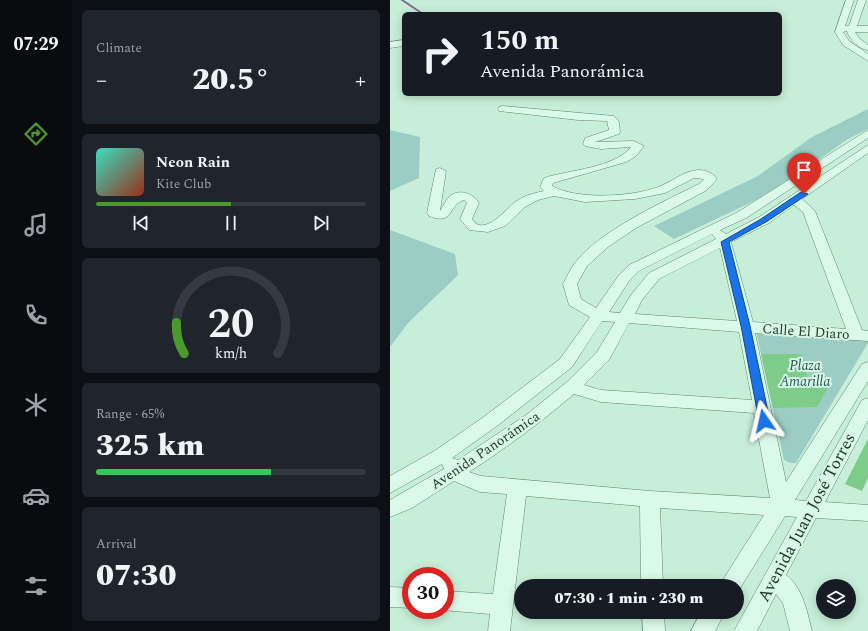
<!DOCTYPE html>
<html lang="en">
<head>
<meta charset="utf-8">
<style>
  :root { --surface:#171b24; --page:#20242c; --text:#f1f3f6; --muted:#9ea1a6; --line:#363941; --accent:#4b992d }
  body { margin:0; font-family:Spectral,serif; background:var(--page); color:var(--text); height:100vh; display:flex; flex-direction:column; font-size:15px; white-space:nowrap }
  * { box-sizing:border-box; margin:0 }
  p { font-size:13px; color:var(--muted) }
  .icon { flex:none; width:22px; height:22px; fill:none; stroke:currentColor; stroke-width:2; stroke-linecap:round; stroke-linejoin:round }
  .map { position:relative; flex:1; overflow:hidden }
  .details { display:flex; flex-direction:column; gap:10px; padding:10px; background:#0d0f14; width:318px }
  .details>* { flex:none }
  .top-card { position:absolute; left:12px; top:12px; width:380px; height:84px; border-radius:6px; box-shadow:0 2px 10px #0003; background:#171b24; color:var(--text); overflow:hidden }
  .buttons { position:absolute; left:426px; top:579px; display:grid; gap:8px }
  .buttons a { display:grid; place-items:center; width:40px; height:40px; border-radius:50%; background:var(--surface); box-shadow:0 2px 10px #0003; font-size:20px }
  .speed { position:absolute; left:12px; top:567px; display:flex; gap:8px; font-size:20px; font-weight:700; text-align:center }
  .speed>* { display:grid; place-content:center; width:52px; height:52px; border-radius:50%; background:var(--surface); box-shadow:0 2px 10px #0003; line-height:1 }
  .speed .limit { border:6px solid #d22; background:#fff; color:#111 }
  .pin { position:absolute; display:grid; place-items:center; width:34px; height:34px; color:#fff; margin:-41px -17px; border-radius:50% 50% 50% 0; rotate:-45deg; box-shadow:0 0 4px #0007 }
  .pin .icon { rotate:45deg }
  .me { position:absolute; width:44px; margin:-22px; rotate:349deg; stroke-linejoin:round; filter:drop-shadow(0 0 3px #0008) }
  .turn { display:flex; align-items:center; gap:14px; height:84px; padding:0 12px; font-size:18px }
  .turn .icon { width:52px; height:52px; stroke-width:2.5 }
  .turn b { display:block; font-size:28px; line-height:34px }
  .big { font-size:30px; font-weight:800; line-height:1.1 }
  .details .card { flex:1; display:flex; flex-direction:column; justify-content:center; gap:6px; min-width:0; padding:0 14px; border-radius:6px; background:var(--page) }
  .details .dial { align-items:center; gap:0 }
  .dial svg { height:104px; overflow:visible; fill:none; stroke:var(--line); stroke-width:7; stroke-linecap:round; text-anchor:middle }
  .dial text { fill:var(--text); stroke:none }
  .song { display:flex; align-items:center; gap:12px }
  .cover { width:48px; height:48px; border-radius:6px; background:linear-gradient(135deg,hsl(170 70% 55%),hsl(10 70% 35%)) }
  .played { height:4px; border-radius:2px; background:linear-gradient(90deg,var(--accent) 50%,var(--line) 50%) }
  .keys { display:flex; justify-content:space-around; direction:ltr }
  .heat { display:flex; justify-content:space-between; align-items:center; font-size:22px; direction:ltr }
  .charge { height:6px; border-radius:3px; background:linear-gradient(90deg,#34c759 65%,var(--line) 0) }
  .trip { position:absolute; left:124px; top:579px; width:230px; height:40px; border-radius:20px; background:var(--surface); box-shadow:0 2px 10px #0003; font-weight:800; line-height:40px; text-align:center }
  main { display:flex; flex:1; min-height:0 }
  .tab-bar { display:flex; flex-direction:column; width:72px; justify-content:space-around; align-items:center; background:#090b0e; color:var(--muted) }
  .tab-bar .icon { width:28px; height:28px }
  .tab-bar .active { color:var(--accent) }
  .tab-bar b { font-size:18px; color:var(--text) }
  .map>svg:first-child { display:block }
  .green { fill:#9bcdc5 }
  .lines { fill:none; stroke-linecap:round; stroke-linejoin:round }
  .stream { stroke:#7f6f91; stroke-width:2 }
  .building { fill:#7dcc89 }
  .minor-casing { stroke:#5c8a68; stroke-width:1 }
  .minor { fill:#dbf9e8; fill-rule:evenodd }
  .route { fill:#1a73e8; stroke:#114b97 }
  .labels { text-anchor:middle; stroke-width:4; stroke-linejoin:round; paint-order:stroke }
  .street-label { font-size:14px; fill:#203b26; stroke:#d7f6e4 }
  .park-label { font-size:14px; font-style:italic; fill:#275756; stroke:#d7f6e4 }
  .near-street-label { font-size:17px; fill:#203b26; stroke:#d7f6e4 }
</style>
</head>
<body>
<main>
<nav class="tab-bar">
<b>07:29</b>
<svg class="icon active" aria-label="directions" viewBox="0 0 24 24"><path d="M12 3l9 9-9 9-9-9zM9 14v-3h6M13 9l2 2-2 2"/></svg>
<svg class="icon" aria-label="music" viewBox="0 0 24 24"><path d="M9 18V5l10-2v13"/><circle cx="6" cy="18" r="3"/><circle cx="16" cy="16" r="3"/></svg>
<svg class="icon" aria-label="phone" viewBox="0 0 24 24"><path d="M5 4h4l2 5-3 2q2 4 5 5l2-3 5 2v4C11 20 4 13 5 4z"/></svg>
<svg class="icon" aria-label="climate" viewBox="0 0 24 24"><path d="M12 3v18M4 7l16 10M4 17L20 7"/></svg>
<svg class="icon" aria-label="car" viewBox="0 0 24 24"><path d="M5 17H2v-5l4-1 3-4h7l3 4 3 1v5h-3M9 17h6M6 11h13"/><circle cx="7" cy="17" r="2"/><circle cx="17" cy="17" r="2"/></svg>
<svg class="icon" aria-label="filters" viewBox="0 0 24 24"><path d="M4 7h16M4 17h16"/><circle cx="9" cy="7" r="2"/><circle cx="15" cy="17" r="2"/></svg>
</nav>
<section class="details">
<div class="card"><p>Climate</p>
<div class="heat"><a>−</a><b class="big">20.5°</b><a>+</a></div>
</div>
<div class="card">
<div class="song"><i class="cover"></i><div><b>Neon Rain</b><p>Kite Club</p></div></div>
<div class="played"></div>
<div class="keys"><svg class="icon" aria-label="previous" viewBox="0 0 24 24"><path d="M18 5L8 12l10 7zM5 5v14"/></svg><svg class="icon" aria-label="pause" viewBox="0 0 24 24"><path d="M8 5v14M16 5v14"/></svg><svg class="icon" aria-label="next" viewBox="0 0 24 24"><path d="M6 5l10 7-10 7zM19 5v14"/></svg></div>
</div>
<div class="card dial"><svg viewBox="0 0 100 80">
<path d="M14 69A42 42 0 1 1 86 69"/>
<path d="M14 69A42 42 0 0 1 8 45" stroke="#4b992d"/>
<text x="50" y="56" font-size="32" font-weight="700">20</text>
<text x="50" y="72" font-size="11">km/h</text>
</svg></div>
<div class="card"><p>Range · 65%</p><b class="big">325 km</b><div class="charge"></div></div>
<div class="card"><p>Arrival</p><b class="big">07:30</b></div>
</section>
<div class="map">
<svg width="478" height="631" viewBox="0 0 478 631">
  <rect width="100%" height="100%" fill="#c7eed8"/>
  <g class="green">
    <polygon points="478,109 478,129 458,139 381,193 284,239 264,226 368,176 422,137"/>
    <polygon points="0,130 30,137 29,178 0,191"/>
    <polygon points="0,230 65,254 68,275 18,323 0,347"/>
    <polygon points="366,331 478,339 478,343 406,463 400,463 394,460"/>
  </g>
  <g class="lines">
    <polyline class="stream" points="12,0 33,14"/>
  </g>
  <g class="building">
    <polygon points="371,354 412,354 418,379 435,379 441,382 427,407 383,408"/>
    <polygon points="478,439 478,478 472,491 455,484"/>
  </g>
  <g class="lines">
    <g class="minor-casing">
      <g id="minor">
        <path d="M456,0H464L455,26H459L468,0H476L467,26H478V32H465L470,39L478,45V50C469,49 459,39 457,31L453,32L459,41L478,54V61L453,45L445,32Z"/>
        <polygon points="14,40 14,46 0,48 0,42"/>
        <path d="M113,106L224,116L229,122L230,132L229,134L205,142L244,141L254,146L246,156L236,162L163,183L162,186C187,200 242,197 268,187C282,182 293,171 308,170C316,170 323,173 327,179L317,190L246,228L218,247L197,266L187,284L191,299L206,308L229,275L239,265L348,212L478,130V138L356,218L330,230L336,234L369,217L478,145V153L412,199L425,211L472,330L478,331V341L365,333L396,482L472,364L478,362V381L405,500L416,501L472,400L478,398V420L435,502L478,505V521L426,518L396,575C413,588 417,611 422,631H400L393,603L386,594L367,631H344L407,517L395,516L347,593V586H329L374,515L270,508L273,586H251L250,506L136,496L120,631H98L100,614L52,610H55V591L103,594L117,494L90,492L64,481L22,508L0,517V500L54,469L52,464L0,493V476L46,450L95,416L170,359L200,317L179,305L173,284C177,277 180,269 185,263C208,232 274,201 309,184L314,179L304,178L275,193L245,199L195,202L164,196L148,200L135,207L115,226L98,232L79,230L70,219L77,203L74,200C57,205 65,226 39,216L37,213L46,169L50,168L56,171L50,211C53,207 55,201 59,197C69,188 83,193 89,203L82,219C94,239 118,206 128,200C136,195 145,193 154,191L150,187L154,178C178,170 225,168 241,147L211,149L195,146L193,144L195,138L219,130L217,121L188,120L109,111L108,109L109,107ZM404,205L413,212L456,329L363,322L341,242L379,223ZM322,234L326,239L259,273L241,295L230,313L219,312L239,281L249,271ZM330,248L347,321L245,314L252,300L269,279ZM212,321L225,322L207,352L177,382L136,415L68,460L62,458L107,426L182,367ZM239,323L349,332L362,400L211,390L194,385L219,360ZM184,394L211,402L364,413L380,498L260,491L91,476L79,472C116,448 150,423 184,394Z"/>
        <polygon points="0,587 21,588 21,608 0,607"/>
        <polygon points="252,612 274,612 275,631 253,631"/>
        <polygon points="311,612 335,612 325,631 301,631"/>
      </g>
    </g>
    <use href="#minor" class="minor"/>
  </g>
  <polygon class="route" points="411,192 418,194 376,222 339,242 360,326 380,421 374,425 369,421 351,326 331,242 371,219"/>
  <g class="labels">
    <g class="street-label">
      <text transform="translate(416 331) rotate(4)" y="5">Calle El Diaro</text>
      <text transform="translate(95 450) rotate(-34)" y="5">Avenida Panorámica</text>
    </g>
    <g class="park-label">
      <text x="415" y="370">Plaza<tspan x="415" dy="16">Amarilla</tspan></text>
    </g>
    <g class="near-street-label">
      <text transform="translate(416 517) rotate(-62)" y="6">Avenida Juan José Torres</text>
    </g>
  </g>
</svg>
<div class="buttons">
<a><svg class="icon" aria-label="layers" viewBox="0 0 24 24"><path d="M12 4l9 5-9 5-9-5zM3 14l9 5 9-5"/></svg></a>
</div>
<div class="speed"><div class="limit">30</div></div>
<div class="pin" style="left:414px;top:194px;background:#d93025"><svg class="icon" aria-label="arrive" viewBox="0 0 24 24"><path d="M6 21V4h12l-3 4 3 4H6"/></svg></div>
<svg class="me" style="left:374px;top:421px" viewBox="-20 -20 40 40"><path d="M0-17L14 15 0 8-14 15z" fill="#1a73e8" stroke="#fff" stroke-width="4"/></svg>
<div class="trip">07:30 · 1 min · 230 m</div>
<div class="top-card">
<div class="turn"><svg class="icon" aria-label="right" viewBox="0 0 24 24"><path d="M7 20v-9h11M14 6l5 5-5 5"/></svg><div><b>150 m</b>Avenida Panorámica</div></div>
</div>
</div>
</main>
</body>
</html>
